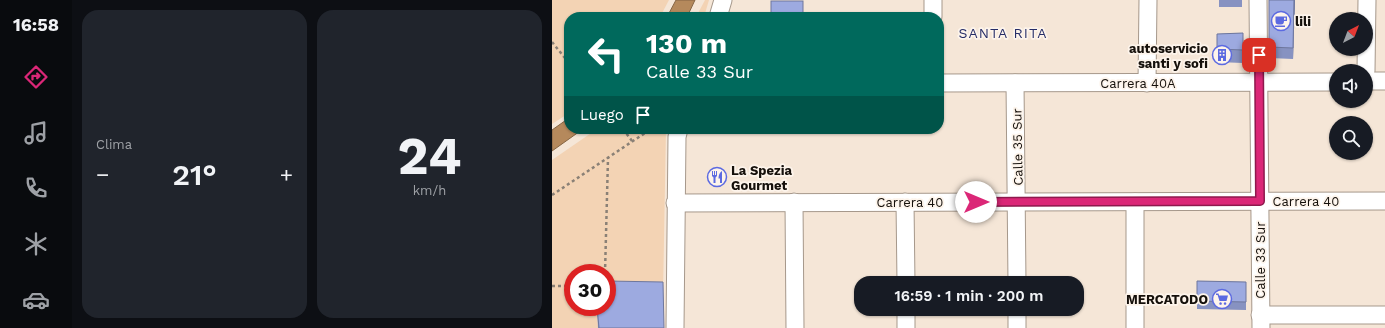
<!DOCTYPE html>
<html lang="es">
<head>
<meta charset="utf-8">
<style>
  :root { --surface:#171b24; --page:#20242c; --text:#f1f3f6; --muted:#9ea1a6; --accent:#db2777 }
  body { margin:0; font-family:"Work Sans",sans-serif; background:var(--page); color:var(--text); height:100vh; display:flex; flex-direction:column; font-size:15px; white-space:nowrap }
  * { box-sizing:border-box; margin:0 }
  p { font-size:13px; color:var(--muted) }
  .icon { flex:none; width:22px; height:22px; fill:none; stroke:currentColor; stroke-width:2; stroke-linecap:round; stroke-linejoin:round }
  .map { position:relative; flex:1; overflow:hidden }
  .details { display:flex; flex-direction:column; gap:10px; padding:10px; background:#0d0f14; width:480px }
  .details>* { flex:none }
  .banner { position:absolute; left:12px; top:12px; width:380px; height:122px; border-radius:16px; box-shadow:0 1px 3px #0004; background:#00695c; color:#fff; overflow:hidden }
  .needle { width:26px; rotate:42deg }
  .controls { position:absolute; left:777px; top:12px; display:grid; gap:8px }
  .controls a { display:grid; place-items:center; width:44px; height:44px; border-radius:50%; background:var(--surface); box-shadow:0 1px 3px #0004; font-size:20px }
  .speed { position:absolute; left:12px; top:264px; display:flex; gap:8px; font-size:20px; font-weight:700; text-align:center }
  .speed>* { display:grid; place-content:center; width:52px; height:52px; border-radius:50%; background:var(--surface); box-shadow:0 1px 3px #0004; line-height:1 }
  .speed .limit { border:6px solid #d22; background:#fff; color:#111 }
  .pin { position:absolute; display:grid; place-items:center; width:34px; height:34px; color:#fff; margin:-17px; border-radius:8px; box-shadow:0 2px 6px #0006 }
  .me { position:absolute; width:44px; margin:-22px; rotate:90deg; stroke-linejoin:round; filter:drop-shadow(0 0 3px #0008) }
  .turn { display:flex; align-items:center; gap:14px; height:84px; padding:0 16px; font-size:18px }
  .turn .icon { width:52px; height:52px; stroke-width:2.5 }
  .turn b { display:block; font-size:28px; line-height:34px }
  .then { display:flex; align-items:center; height:38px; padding:0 16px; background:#0003; gap:8px; font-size:15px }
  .big { font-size:30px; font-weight:600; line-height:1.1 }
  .details .card { flex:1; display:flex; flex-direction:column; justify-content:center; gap:6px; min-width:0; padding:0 14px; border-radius:16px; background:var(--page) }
  .details .dial { align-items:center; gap:0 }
  .dial b { font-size:52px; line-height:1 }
  .heat { display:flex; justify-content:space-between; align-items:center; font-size:22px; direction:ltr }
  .details .tiles { flex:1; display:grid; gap:10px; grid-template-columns:repeat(2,1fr) }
  .trip { position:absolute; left:302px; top:276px; width:230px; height:40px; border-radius:16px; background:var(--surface); box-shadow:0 1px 3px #0004; font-weight:600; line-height:40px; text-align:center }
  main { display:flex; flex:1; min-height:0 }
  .menu { display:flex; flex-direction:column; width:72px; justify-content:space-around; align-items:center; background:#090b0e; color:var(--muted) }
  .menu .icon { width:28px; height:28px }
  .menu .on { color:var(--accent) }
  .menu b { font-size:18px; color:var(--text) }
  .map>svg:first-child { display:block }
  .green { fill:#f3d3b4 }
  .water { fill:#b5895c; stroke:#856544 }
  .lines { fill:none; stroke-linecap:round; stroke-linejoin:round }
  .minor-casing { stroke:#a6988b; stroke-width:19 }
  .path { stroke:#8a8076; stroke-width:2.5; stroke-dasharray:3 3; stroke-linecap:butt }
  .minor { stroke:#fff; stroke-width:17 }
  .wall { fill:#8792c1 }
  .shaded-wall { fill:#6e779d }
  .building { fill:#9daae0; stroke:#6e779d }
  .route-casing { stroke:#8e194d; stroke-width:10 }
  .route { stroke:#db2777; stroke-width:7 }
  .labels { text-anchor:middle; stroke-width:3.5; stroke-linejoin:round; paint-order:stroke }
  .poi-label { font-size:13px; font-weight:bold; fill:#15100b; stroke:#fdf4eb; text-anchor:start }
  .street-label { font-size:13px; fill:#15100b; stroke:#fdf4eb }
  .neighbourhood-label { font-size:14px; letter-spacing:1px; fill:#262d67; stroke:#fdf4eb }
</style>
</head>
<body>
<main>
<nav class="menu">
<b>16:58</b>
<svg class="icon on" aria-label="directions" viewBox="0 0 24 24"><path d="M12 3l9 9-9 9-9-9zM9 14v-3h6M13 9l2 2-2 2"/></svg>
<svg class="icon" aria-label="music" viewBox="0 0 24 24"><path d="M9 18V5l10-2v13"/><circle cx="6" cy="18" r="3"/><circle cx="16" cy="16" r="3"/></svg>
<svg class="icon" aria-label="phone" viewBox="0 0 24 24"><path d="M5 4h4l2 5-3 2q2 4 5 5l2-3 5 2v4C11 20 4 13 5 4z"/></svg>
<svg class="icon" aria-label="climate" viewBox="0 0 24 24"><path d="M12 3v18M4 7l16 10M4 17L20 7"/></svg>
<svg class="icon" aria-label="car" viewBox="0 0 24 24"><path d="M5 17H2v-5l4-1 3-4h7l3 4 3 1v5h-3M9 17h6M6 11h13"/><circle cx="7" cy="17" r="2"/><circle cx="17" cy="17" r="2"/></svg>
</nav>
<section class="details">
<div class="tiles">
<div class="card"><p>Clima</p>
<div class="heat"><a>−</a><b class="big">21°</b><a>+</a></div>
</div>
<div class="card dial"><b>24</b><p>km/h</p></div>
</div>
</section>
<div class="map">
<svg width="833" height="328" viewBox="0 0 833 328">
  <rect width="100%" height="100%" fill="#f5e6d7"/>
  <g class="green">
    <polygon points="0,0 117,0 108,17 17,17 17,113 0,124"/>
    <polygon points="153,0 157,0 152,17 144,17"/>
    <polygon points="45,129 114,129 111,295 55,294 55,273 21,273 21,307 45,307 46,328 0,328 0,160"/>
  </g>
  <g class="water">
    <polygon points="124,0 143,0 135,17 115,17"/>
    <polygon points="17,118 17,129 31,129 0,151 0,130"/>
  </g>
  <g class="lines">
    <g class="minor-casing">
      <g id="minor">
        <polyline points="706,0 709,328"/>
        <polyline points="166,17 171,0"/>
        <polyline points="381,17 381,0"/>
        <polyline points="814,71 815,0"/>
        <polyline points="814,81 833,81"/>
        <polyline points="387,83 784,82"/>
        <polyline points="463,83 465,283"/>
        <polyline points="595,83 596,0"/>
        <polyline points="242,202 243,328"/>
        <polyline points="353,202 354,283"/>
        <polyline points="583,202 583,328"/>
        <polyline points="123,203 833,201"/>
        <polyline points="354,309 354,328"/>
        <polyline points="708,315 833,315"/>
        <polyline points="123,328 125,137 127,129"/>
        <polyline points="465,328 465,309"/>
      </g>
    </g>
    <g class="path">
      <polyline points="0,42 17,63"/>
      <polyline points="71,129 80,141"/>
      <polyline points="0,195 99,129"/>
      <polyline points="53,273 56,158"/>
      <polyline points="0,286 21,286"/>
    </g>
    <use href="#minor" class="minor"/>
  </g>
  <g class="wall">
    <rect x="667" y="0" width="23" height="7"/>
    <polygon points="717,0 743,0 741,59 717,58"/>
    <polygon points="691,33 691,63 665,62 665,34"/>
    <polygon points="645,281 694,282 694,310 645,309"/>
    <polygon points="45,307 55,307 112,328 46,328"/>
  </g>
  <polygon class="shaded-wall" points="742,0 743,0 741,59 741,48"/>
  <g class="building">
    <polygon points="717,0 742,0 741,48 717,47"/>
    <rect x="219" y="1" width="32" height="16"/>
    <polygon points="691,33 691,50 665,49 665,34"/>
    <polygon points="55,281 111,282 112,328 47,328 45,307 55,307"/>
    <polygon points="645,281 694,282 694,302 645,301"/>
  </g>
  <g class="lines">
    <g class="route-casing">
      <polyline id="route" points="424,202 708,201 707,55"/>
    </g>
    <use href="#route" class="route"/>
  </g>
  <defs>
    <g id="cafe-ring" transform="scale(1)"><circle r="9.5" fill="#fdf4eb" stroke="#5c6ae1" stroke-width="1.5"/><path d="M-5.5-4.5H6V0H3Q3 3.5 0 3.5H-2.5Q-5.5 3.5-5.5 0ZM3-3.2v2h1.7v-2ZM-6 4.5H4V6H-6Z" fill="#5c6ae1"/></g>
    <g id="building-ring" transform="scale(1)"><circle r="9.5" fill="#fdf4eb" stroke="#5c6ae1" stroke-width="1.5"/><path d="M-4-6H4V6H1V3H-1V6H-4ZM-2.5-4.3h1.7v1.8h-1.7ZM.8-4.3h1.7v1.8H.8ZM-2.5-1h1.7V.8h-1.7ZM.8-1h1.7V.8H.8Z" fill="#5c6ae1"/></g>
    <g id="restaurant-ring" transform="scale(1)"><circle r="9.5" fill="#fdf4eb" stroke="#5c6ae1" stroke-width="1.5"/><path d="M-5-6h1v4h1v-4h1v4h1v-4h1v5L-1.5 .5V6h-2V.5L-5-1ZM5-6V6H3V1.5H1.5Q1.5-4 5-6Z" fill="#5c6ae1"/></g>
    <g id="supermarket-ring" transform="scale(1)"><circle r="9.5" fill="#fdf4eb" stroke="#5c6ae1" stroke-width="1.5"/><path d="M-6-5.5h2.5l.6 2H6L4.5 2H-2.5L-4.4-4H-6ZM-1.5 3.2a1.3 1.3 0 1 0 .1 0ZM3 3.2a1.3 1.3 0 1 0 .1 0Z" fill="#5c6ae1"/></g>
  </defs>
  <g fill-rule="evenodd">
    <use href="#cafe-ring" x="729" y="21"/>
    <use href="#building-ring" x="670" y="55"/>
    <use href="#restaurant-ring" x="165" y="177"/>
    <use href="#supermarket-ring" x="670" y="299"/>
  </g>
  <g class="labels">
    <g class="poi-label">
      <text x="743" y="26">lili</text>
      <text x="656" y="53" text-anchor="end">autoservicio<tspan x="656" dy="15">santi y sofi</tspan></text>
      <text x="179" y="175">La Spezia<tspan x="179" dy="15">Gourmet</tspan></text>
      <text x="656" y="304" text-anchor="end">MERCATODO</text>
    </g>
    <g class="street-label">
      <text x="586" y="88">Carrera 40A</text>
      <text transform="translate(465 147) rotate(-91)" y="5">Calle 35 Sur</text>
      <text x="754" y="206">Carrera 40</text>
      <text x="358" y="207">Carrera 40</text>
      <text transform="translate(708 260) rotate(-90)" y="5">Calle 33 Sur</text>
    </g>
    <g class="neighbourhood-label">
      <text x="451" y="38">SANTA RITA</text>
    </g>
  </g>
</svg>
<div class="controls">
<a><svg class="needle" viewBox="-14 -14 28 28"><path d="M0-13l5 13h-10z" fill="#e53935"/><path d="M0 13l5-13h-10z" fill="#9ea1a6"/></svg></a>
<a><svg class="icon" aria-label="sound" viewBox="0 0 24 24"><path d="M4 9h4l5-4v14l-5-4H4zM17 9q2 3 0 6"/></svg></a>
<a><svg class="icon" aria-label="search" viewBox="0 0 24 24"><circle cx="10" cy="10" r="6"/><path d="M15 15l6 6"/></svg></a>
</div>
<div class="speed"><div class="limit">30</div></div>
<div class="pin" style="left:707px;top:55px;background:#d93025"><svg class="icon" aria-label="arrive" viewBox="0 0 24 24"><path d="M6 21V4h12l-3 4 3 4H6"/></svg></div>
<svg class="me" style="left:424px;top:202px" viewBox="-20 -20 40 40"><circle r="19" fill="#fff"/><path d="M0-13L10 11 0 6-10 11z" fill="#db2777"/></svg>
<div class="trip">16:59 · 1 min · 200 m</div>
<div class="banner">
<div class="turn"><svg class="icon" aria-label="left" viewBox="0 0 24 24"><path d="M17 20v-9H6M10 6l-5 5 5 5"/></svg><div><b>130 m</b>Calle 33 Sur</div></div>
<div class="then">Luego<svg class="icon" aria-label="arrive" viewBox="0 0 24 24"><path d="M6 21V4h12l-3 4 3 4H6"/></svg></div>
</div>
</div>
</main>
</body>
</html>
